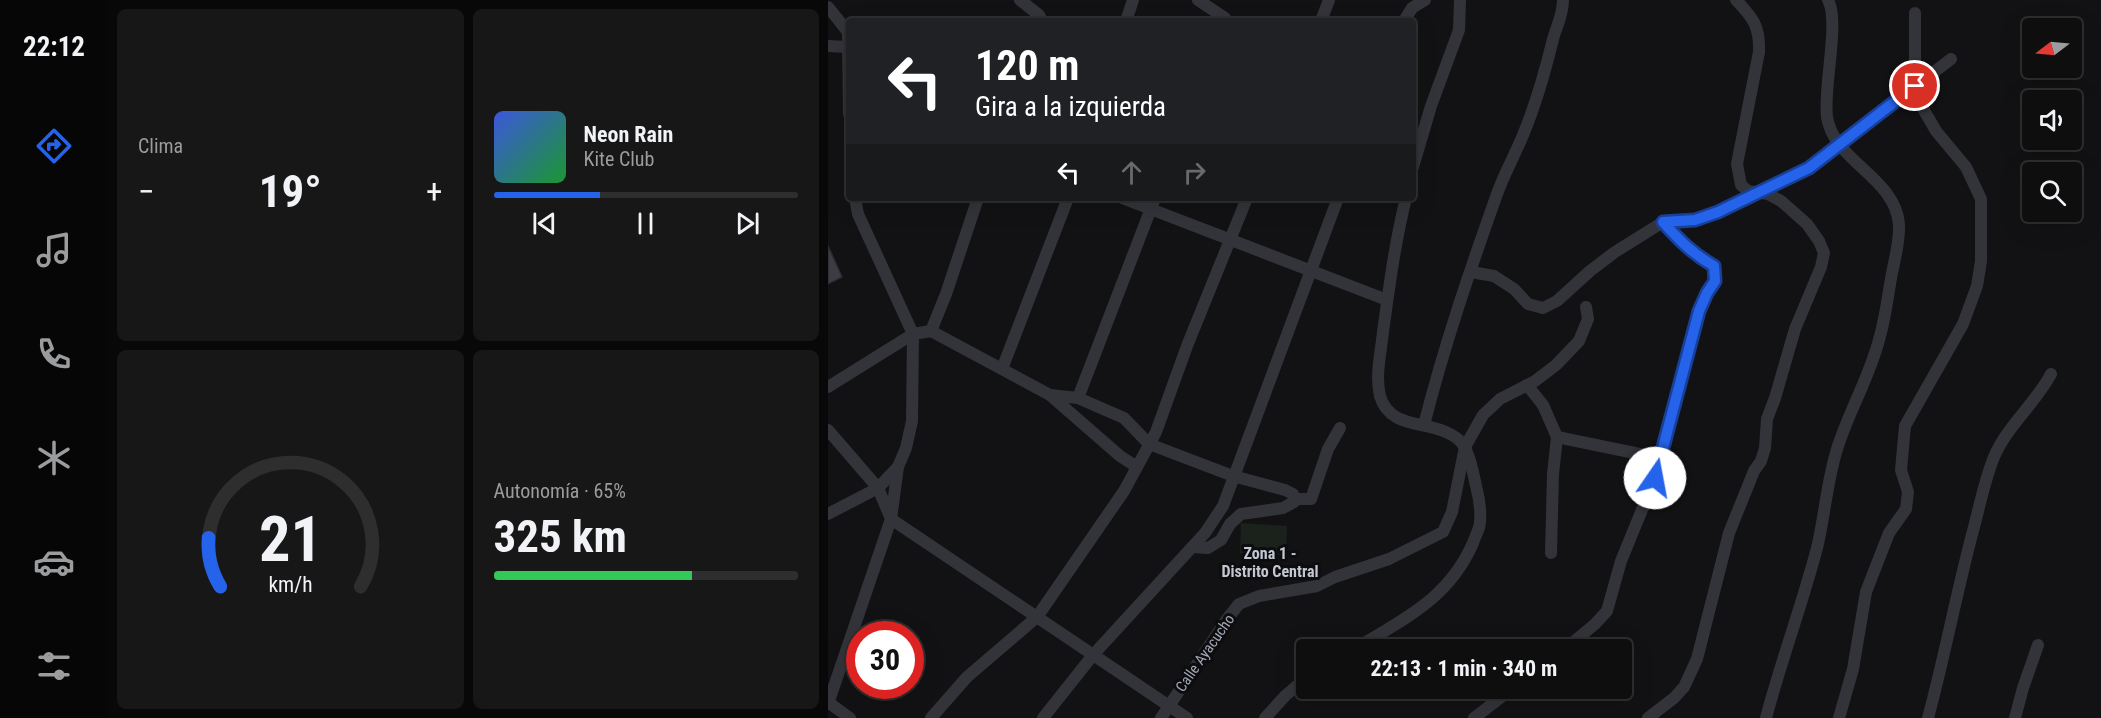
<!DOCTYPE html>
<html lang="es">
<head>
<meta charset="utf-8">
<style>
  :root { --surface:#0e0e0f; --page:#171718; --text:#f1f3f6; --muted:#9b9c9e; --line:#2e2e2f; --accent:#2563eb }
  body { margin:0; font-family:"Roboto Condensed",sans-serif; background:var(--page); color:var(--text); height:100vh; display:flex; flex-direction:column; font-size:22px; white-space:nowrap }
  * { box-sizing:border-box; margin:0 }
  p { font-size:20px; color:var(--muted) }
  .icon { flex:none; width:33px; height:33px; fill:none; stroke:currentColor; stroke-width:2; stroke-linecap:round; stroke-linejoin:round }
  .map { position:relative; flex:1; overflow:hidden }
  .panel { display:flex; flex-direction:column; gap:9px; padding:9px; background:#080808; width:720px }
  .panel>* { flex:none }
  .hud { position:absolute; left:18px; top:18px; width:570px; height:183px; border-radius:6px; box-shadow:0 6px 24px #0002,0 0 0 2px var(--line); background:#202124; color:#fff; overflow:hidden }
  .needle { width:39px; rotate:254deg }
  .buttons { position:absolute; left:1194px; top:18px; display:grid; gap:12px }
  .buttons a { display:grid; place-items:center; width:60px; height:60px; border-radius:6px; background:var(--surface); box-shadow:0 6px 24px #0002,0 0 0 2px var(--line); font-size:30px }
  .speed { position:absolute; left:18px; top:621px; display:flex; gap:12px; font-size:30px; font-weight:700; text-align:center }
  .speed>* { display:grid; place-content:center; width:78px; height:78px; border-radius:50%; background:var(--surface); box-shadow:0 6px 24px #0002,0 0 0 2px var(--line); line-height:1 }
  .speed .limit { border:9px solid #d22; background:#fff; color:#111 }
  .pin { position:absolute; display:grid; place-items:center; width:51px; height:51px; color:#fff; margin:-26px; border:3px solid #fff; border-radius:50%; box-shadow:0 2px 6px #0007 }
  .me { position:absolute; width:66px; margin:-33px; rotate:12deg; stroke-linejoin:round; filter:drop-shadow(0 0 4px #0008) }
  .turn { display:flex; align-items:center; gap:21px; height:126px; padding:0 30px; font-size:27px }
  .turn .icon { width:78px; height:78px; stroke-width:2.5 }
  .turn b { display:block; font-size:42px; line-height:51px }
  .lanes { display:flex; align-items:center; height:57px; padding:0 30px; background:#0003; justify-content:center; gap:30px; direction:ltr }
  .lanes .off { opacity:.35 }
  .big { font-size:45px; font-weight:700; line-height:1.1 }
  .panel .widget { flex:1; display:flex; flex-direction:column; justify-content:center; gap:9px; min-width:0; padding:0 21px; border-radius:9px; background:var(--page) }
  .panel .dial { align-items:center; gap:0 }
  .dial svg { height:156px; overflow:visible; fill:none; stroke:var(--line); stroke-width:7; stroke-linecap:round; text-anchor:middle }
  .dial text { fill:var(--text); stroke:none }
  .song { display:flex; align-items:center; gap:18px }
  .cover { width:72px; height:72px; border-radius:9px; background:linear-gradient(135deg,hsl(230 70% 55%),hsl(130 70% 35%)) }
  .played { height:6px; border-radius:3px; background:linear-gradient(90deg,var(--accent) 35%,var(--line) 35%) }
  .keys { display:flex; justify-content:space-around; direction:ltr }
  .heat { display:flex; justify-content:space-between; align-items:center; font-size:33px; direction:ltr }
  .charge { height:9px; border-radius:4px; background:linear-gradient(90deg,#34c759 65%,var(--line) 0) }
  .panel .tiles { flex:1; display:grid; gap:9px; grid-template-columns:repeat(2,1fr) }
  .trip { position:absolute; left:468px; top:639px; width:336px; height:60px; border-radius:6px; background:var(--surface); box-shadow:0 6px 24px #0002,0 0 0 2px var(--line); font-weight:700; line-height:60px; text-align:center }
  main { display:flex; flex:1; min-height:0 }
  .tabs { display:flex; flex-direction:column; width:108px; justify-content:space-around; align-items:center; background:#060606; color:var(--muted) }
  .tabs .icon { width:42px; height:42px }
  .tabs .current { color:var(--accent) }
  .tabs b { font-size:27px; color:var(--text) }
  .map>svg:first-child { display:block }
  .green { fill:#1a221b }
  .building { fill:#3c3d42; stroke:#2c2c31; stroke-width:1.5 }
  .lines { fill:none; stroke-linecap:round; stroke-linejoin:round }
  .minor { stroke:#33343a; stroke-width:12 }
  .route-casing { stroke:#184099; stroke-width:15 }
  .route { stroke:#2563eb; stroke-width:10 }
  .labels { text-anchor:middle; stroke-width:6; stroke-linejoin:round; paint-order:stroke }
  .street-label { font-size:15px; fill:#a2a8b6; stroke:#0d0d0f }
  .neighbourhood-label { font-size:16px; font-weight:bold; fill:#c4c7d2; stroke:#0d0d0f }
</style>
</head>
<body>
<main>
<nav class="tabs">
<b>22:12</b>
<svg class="icon current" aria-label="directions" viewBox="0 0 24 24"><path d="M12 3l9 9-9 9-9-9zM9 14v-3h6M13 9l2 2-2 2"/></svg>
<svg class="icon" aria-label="music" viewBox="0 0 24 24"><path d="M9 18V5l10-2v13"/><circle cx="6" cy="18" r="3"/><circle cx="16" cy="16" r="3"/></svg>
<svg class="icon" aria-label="phone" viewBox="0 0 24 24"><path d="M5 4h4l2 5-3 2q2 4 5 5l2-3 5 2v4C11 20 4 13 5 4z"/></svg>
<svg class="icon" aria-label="climate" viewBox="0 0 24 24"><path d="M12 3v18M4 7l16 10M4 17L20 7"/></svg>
<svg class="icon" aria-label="car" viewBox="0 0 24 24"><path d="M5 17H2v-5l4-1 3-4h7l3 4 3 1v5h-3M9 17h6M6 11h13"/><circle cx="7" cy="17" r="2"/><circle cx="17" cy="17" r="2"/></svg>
<svg class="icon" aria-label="filters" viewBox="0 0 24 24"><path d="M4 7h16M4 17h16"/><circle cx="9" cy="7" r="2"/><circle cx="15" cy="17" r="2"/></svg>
</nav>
<section class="panel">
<div class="tiles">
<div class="widget"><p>Clima</p>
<div class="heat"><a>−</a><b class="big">19°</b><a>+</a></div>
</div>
<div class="widget">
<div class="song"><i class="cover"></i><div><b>Neon Rain</b><p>Kite Club</p></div></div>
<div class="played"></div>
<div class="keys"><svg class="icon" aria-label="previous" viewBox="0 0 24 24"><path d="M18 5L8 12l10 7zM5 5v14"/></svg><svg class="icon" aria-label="pause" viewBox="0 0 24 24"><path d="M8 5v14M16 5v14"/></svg><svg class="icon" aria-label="next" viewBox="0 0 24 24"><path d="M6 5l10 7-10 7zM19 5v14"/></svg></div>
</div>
<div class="widget dial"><svg viewBox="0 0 100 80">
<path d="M14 69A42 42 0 1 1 86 69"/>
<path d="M14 69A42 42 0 0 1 8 44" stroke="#2563eb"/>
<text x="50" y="56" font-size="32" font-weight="700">21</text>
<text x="50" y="72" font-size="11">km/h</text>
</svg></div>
<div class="widget"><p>Autonomía · 65%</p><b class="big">325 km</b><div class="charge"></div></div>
</div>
</section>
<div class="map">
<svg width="1273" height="718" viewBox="0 0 1273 718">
  <rect width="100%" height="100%" fill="#121214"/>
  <polygon class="green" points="413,523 459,526 458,555 412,553"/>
  <polygon class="building" points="0,246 14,277 0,284"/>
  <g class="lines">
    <g class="minor">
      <polyline points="192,0 211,15 214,21"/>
      <polyline points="370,0 397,18 396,21"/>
      <polyline points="0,7 20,32 21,114"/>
      <polyline points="298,21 305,0"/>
      <polyline points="493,21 501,0"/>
      <polyline points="576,21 584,8 597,0"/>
      <polyline points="0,46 20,47"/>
      <polyline points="585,167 603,106 631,30 632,0"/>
      <polyline points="294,198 559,300"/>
      <polyline points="643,272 666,276 686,289 700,304 715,308 729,301 762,271 787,252 835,222 866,220 890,212 981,168 1123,59"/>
      <polyline points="103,331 118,294 150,198"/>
      <polyline points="174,369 240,198"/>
      <polyline points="699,385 715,405 729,437 725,474 723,553"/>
      <polyline points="0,387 85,334 103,331 222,395 250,398 296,418 321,444 405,476 457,490 465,494 466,502 455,508 413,514 402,524 393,540 380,548 364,547"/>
      <polyline points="222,395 292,456 309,467"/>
      <polyline points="250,398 327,198"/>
      <path d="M596,425C616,346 642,270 669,194C676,174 687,155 695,135C708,104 717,72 725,39C729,25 735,15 735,0"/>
      <polyline points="0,430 50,488 63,519 359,718"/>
      <polyline points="729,437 831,458"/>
      <polyline points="466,499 483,499 500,449 512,428"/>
      <polyline points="0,514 50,488 70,467 78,448 84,421 85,334 30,214 27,198"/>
      <path d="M525,650C575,619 620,600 645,543C647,536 652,529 652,522C653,510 651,497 648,486C645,472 641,449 631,440C606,418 563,433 552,396C547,376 553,352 555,332C561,288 567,242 578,198"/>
      <path d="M736,650L767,624L779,611L793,561L827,478L831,458L871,311L878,293L887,281L886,266C865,254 851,240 835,222"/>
      <polyline points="0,702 22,718"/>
      <polyline points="0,704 63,519 70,467"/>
      <polyline points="103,718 139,677 209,617 296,491 328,432 359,346 419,198"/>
      <polyline points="215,718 265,655 377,533 395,506 510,198"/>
      <polyline points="333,718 399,619 411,604 431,596 489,586 507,577 561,559 615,532 624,512 637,447 655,415 672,399 707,381 728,365 751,341 760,319 758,307"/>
      <polyline points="437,718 457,696 478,678"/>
      <polyline points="646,718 685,688"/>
      <path d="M820,718L846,698L856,687L869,659L901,533L926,471L933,461L937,448L939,419L947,398L967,329L993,267L996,253L991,241L979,224L953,201L940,194L920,191L913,185L909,164L931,52C932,26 925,18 908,0"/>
      <path d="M938,718C953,661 974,605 989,548C997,515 999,479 1010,446C1022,409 1043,374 1052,336C1058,315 1060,294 1064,273C1067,258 1072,240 1071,224C1067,177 1006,162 999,117C995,88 1012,22 1000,0"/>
      <polyline points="1011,718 1025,669 1038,592 1061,533 1078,509 1080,492 1073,470 1077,426 1135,324 1149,286 1153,261 1153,199 1138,167 1108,131 1090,100 1087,86 1087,13"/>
      <path d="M1100,718C1117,655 1129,590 1146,527C1152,504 1157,479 1166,457C1179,426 1207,404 1223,374"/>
      <polyline points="1187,718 1195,688 1210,645"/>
    </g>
  </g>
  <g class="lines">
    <g class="route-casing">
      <path id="route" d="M827,478L871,311L879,293L887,281L886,266C865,254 851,240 835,222L867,220L890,212L981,168L1087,86"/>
    </g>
    <use href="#route" class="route"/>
  </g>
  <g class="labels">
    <g class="street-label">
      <text transform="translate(377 653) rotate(-55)" y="5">Calle Ayacucho</text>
    </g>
    <g class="neighbourhood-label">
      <text x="442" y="559">Zona 1 -<tspan x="442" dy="18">Distrito Central</tspan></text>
    </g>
  </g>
</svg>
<div class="buttons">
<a><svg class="needle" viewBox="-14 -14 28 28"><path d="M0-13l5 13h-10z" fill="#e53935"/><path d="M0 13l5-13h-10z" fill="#9b9c9e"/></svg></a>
<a><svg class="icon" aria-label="sound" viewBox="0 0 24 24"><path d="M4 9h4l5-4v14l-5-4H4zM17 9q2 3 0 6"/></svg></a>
<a><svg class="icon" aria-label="search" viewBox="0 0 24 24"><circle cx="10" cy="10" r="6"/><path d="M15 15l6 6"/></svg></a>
</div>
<div class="speed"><div class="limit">30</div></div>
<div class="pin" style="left:1087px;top:86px;background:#d93025"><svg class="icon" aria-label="arrive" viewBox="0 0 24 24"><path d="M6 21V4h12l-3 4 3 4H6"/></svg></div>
<svg class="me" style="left:827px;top:478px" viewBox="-20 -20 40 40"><circle r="19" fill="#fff"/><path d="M0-13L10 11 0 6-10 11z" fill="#2563eb"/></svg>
<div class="trip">22:13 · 1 min · 340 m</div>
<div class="hud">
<div class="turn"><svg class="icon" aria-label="left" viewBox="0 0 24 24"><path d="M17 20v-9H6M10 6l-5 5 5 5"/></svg><div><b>120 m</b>Gira a la izquierda</div></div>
<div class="lanes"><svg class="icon" aria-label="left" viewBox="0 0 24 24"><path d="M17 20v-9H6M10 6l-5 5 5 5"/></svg><svg class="icon off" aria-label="ahead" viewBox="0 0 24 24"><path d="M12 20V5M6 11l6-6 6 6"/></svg><svg class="icon off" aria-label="right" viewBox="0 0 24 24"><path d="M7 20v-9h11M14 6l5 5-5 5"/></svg></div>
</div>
</div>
</main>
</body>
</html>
